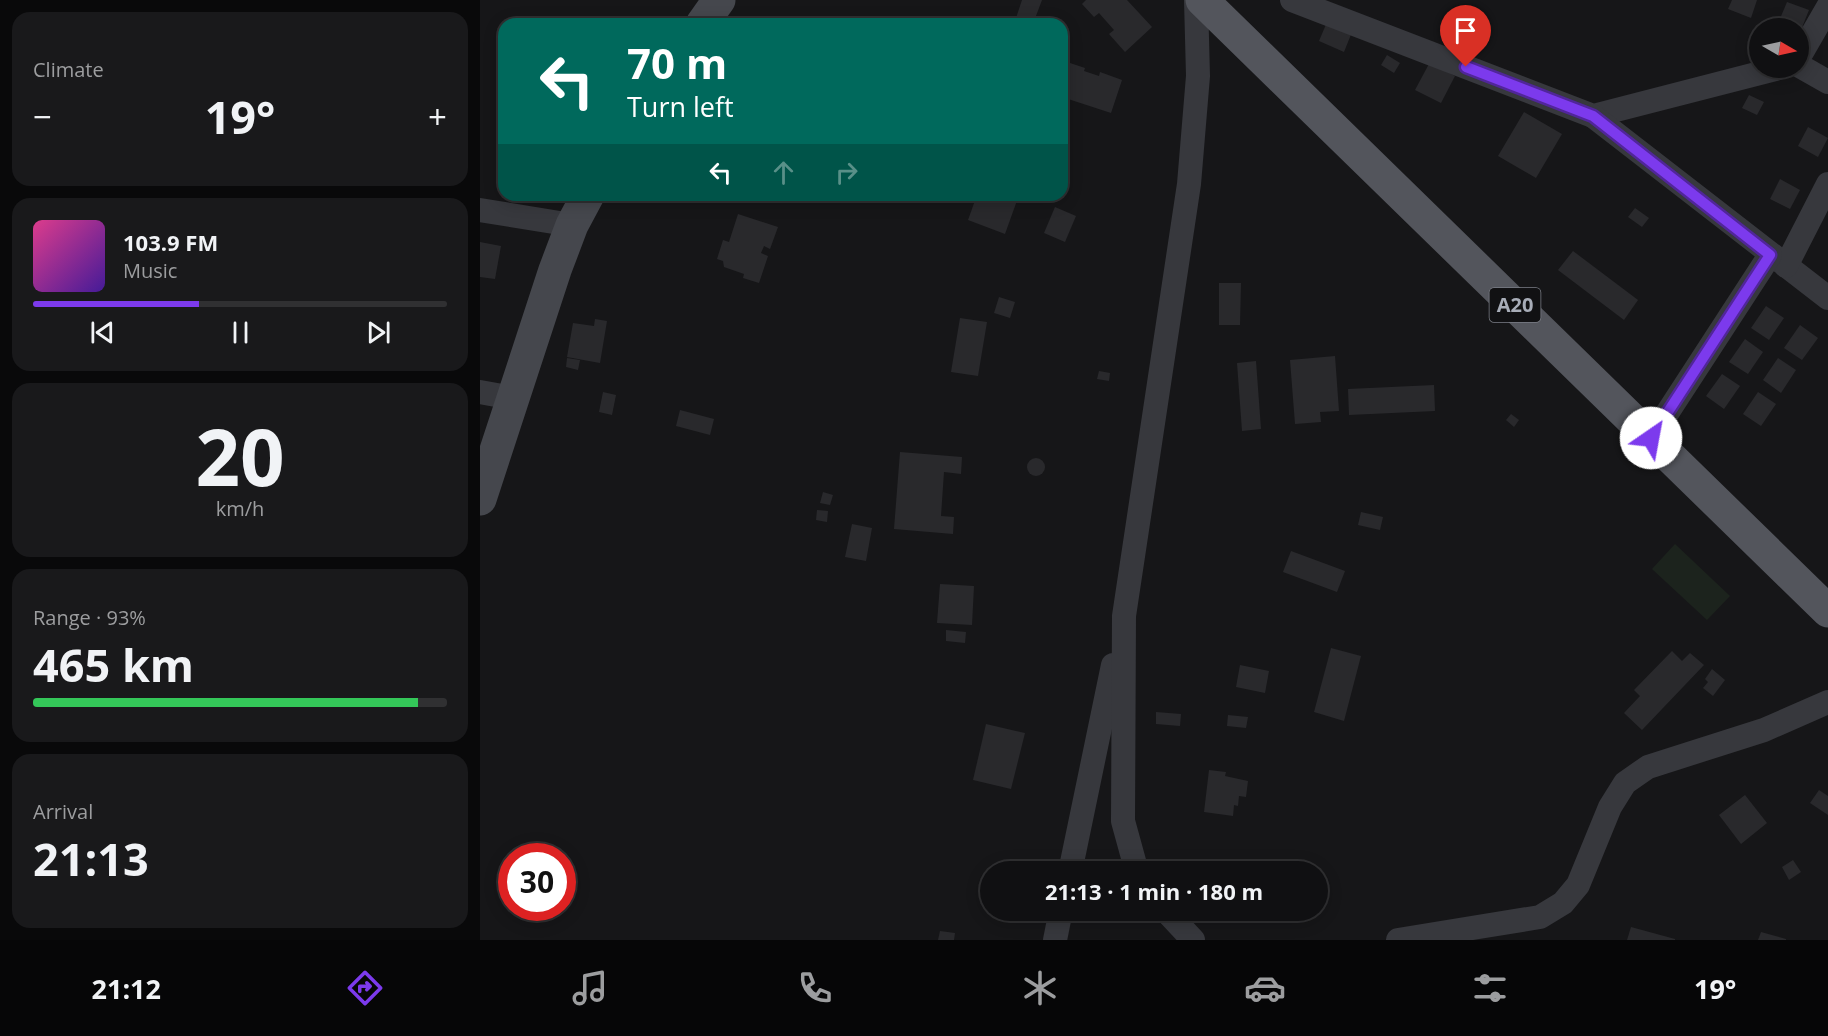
<!DOCTYPE html>
<html lang="en">
<head>
<meta charset="utf-8">
<style>
  :root { --surface:#101012; --page:#19191b; --text:#f1f3f6; --muted:#9c9d9f; --line:#303032; --accent:#7c3aed }
  body { margin:0; font-family:"Open Sans",sans-serif; background:var(--page); color:var(--text); height:100vh; display:flex; flex-direction:column; font-size:22px; white-space:nowrap }
  * { box-sizing:border-box; margin:0 }
  p { font-size:20px; color:var(--muted) }
  .icon { flex:none; width:33px; height:33px; fill:none; stroke:currentColor; stroke-width:2; stroke-linecap:round; stroke-linejoin:round }
  .map { position:relative; flex:1; overflow:hidden }
  .side { display:flex; flex-direction:column; gap:12px; padding:12px; background:#09090a; width:480px }
  .side>* { flex:none }
  .guide { position:absolute; left:18px; top:18px; width:570px; height:183px; border-radius:18px; box-shadow:0 3px 15px #0003,0 0 0 2px var(--line); background:#00695c; color:#fff; overflow:hidden }
  .needle { width:39px; rotate:99deg }
  .tools { position:absolute; left:1269px; top:18px; display:grid; gap:12px }
  .tools a { display:grid; place-items:center; width:60px; height:60px; border-radius:50%; background:var(--surface); box-shadow:0 3px 15px #0003,0 0 0 2px var(--line); font-size:30px }
  .speed { position:absolute; left:18px; top:843px; display:flex; gap:12px; font-size:30px; font-weight:700; text-align:center }
  .speed>* { display:grid; place-content:center; width:78px; height:78px; border-radius:50%; background:var(--surface); box-shadow:0 3px 15px #0003,0 0 0 2px var(--line); line-height:1 }
  .speed .limit { border:9px solid #d22; background:#fff; color:#111 }
  .pin { position:absolute; display:grid; place-items:center; width:51px; height:51px; color:#fff; margin:-62px -26px; border-radius:50% 50% 50% 0; rotate:-45deg; box-shadow:0 0 6px #0007 }
  .pin .icon { rotate:45deg }
  .me { position:absolute; width:66px; margin:-33px; rotate:33deg; stroke-linejoin:round; filter:drop-shadow(0 0 4px #0008) }
  .turn { display:flex; align-items:center; gap:21px; height:126px; padding:0 30px; font-size:27px }
  .turn .icon { width:78px; height:78px; stroke-width:2.5 }
  .turn b { display:block; font-size:42px; line-height:51px }
  .lanes { display:flex; align-items:center; height:57px; padding:0 30px; background:#0003; justify-content:center; gap:30px; direction:ltr }
  .lanes .off { opacity:.35 }
  .big { font-size:45px; font-weight:700; line-height:1.1 }
  .side .widget { flex:1; display:flex; flex-direction:column; justify-content:center; gap:9px; min-width:0; padding:0 21px; border-radius:18px; background:var(--page) }
  .side .dial { align-items:center; gap:0 }
  .dial b { font-size:78px; line-height:1 }
  .song { display:flex; align-items:center; gap:18px }
  .cover { width:72px; height:72px; border-radius:9px; background:linear-gradient(135deg,hsl(330 70% 55%),hsl(260 70% 35%)) }
  .played { height:6px; border-radius:3px; background:linear-gradient(90deg,var(--accent) 40%,var(--line) 40%) }
  .keys { display:flex; justify-content:space-around; direction:ltr }
  .heat { display:flex; justify-content:space-between; align-items:center; font-size:33px; direction:ltr }
  .charge { height:9px; border-radius:4px; background:linear-gradient(90deg,#34c759 93%,var(--line) 0) }
  .trip { position:absolute; left:500px; top:861px; width:348px; height:60px; border-radius:30px; background:var(--surface); box-shadow:0 3px 15px #0003,0 0 0 2px var(--line); font-weight:700; line-height:60px; text-align:center }
  .tabs { display:flex; height:96px; justify-content:space-around; align-items:center; background:#060607; color:var(--muted) }
  .tabs .icon { width:42px; height:42px }
  .tabs .current { color:var(--accent) }
  .tabs b { font-size:27px; color:var(--text) }
  main { display:flex; flex:1; min-height:0 }
  .map>svg:first-child { display:block }
  .green { fill:#1c231d }
  .building { fill:#29292c }
  .lines { fill:none; stroke-linecap:round; stroke-linejoin:round }
  .street { stroke:#37383d; stroke-width:24 }
  .secondary { stroke:#45474d; stroke-width:33 }
  .primary { stroke:#53555c; stroke-width:33 }
  .route-casing { stroke:#51269a; stroke-width:15 }
  .route { stroke:#7c3aed; stroke-width:10 }
  .labels { text-anchor:middle; stroke-width:6; stroke-linejoin:round; paint-order:stroke }
  .shield { fill:#111113; stroke:#7b7e86; stroke-width:1.5 }
  .shield-label { font-size:20px; font-weight:bold; fill:#a8adb8 }
</style>
</head>
<body>
<main>
<section class="side">
<div class="widget"><p>Climate</p>
<div class="heat"><a>−</a><b class="big">19°</b><a>+</a></div>
</div>
<div class="widget">
<div class="song"><i class="cover"></i><div><b>103.9 FM</b><p>Music</p></div></div>
<div class="played"></div>
<div class="keys"><svg class="icon" aria-label="previous" viewBox="0 0 24 24"><path d="M18 5L8 12l10 7zM5 5v14"/></svg><svg class="icon" aria-label="pause" viewBox="0 0 24 24"><path d="M8 5v14M16 5v14"/></svg><svg class="icon" aria-label="next" viewBox="0 0 24 24"><path d="M6 5l10 7-10 7zM19 5v14"/></svg></div>
</div>
<div class="widget dial"><b>20</b><p>km/h</p></div>
<div class="widget"><p>Range · 93%</p><b class="big">465 km</b><div class="charge"></div></div>
<div class="widget"><p>Arrival</p><b class="big">21:13</b></div>
</section>
<div class="map">
<svg width="1348" height="940" viewBox="0 0 1348 940">
  <rect width="100%" height="100%" fill="#161618"/>
  <polygon class="green" points="1195,544 1250,596 1227,620 1172,569"/>
  <g class="building">
    <polygon points="542,0 562,0 553,24 534,24"/>
    <polygon points="606,0 647,0 672,27 645,52 629,34 634,30 619,13 614,17 602,4"/>
    <polygon points="1252,0 1277,0 1271,18 1248,9"/>
    <polygon points="1307,2 1329,10 1321,30 1299,21"/>
    <polygon points="847,22 872,32 864,52 839,41"/>
    <polygon points="907,55 920,63 914,73 901,65"/>
    <polygon points="587,62 605,68 604,71 619,76 620,72 642,80 631,113 582,97 582,63 586,65"/>
    <polygon points="950,62 975,76 961,103 935,90"/>
    <polygon points="1269,95 1284,102 1277,115 1262,108"/>
    <polygon points="1044,112 1082,134 1056,178 1018,156"/>
    <polygon points="1328,127 1348,138 1338,157 1318,146"/>
    <polygon points="1300,179 1320,190 1310,209 1290,199"/>
    <polygon points="497,195 539,195 525,234 488,220"/>
    <polygon points="575,207 596,216 585,242 564,233"/>
    <polygon points="1155,208 1169,218 1162,227 1148,217"/>
    <polygon points="258,214 298,227 290,249 284,246 281,253 288,256 279,283 263,278 264,274 244,267 243,261 237,259 243,240 249,242"/>
    <polygon points="0,242 21,246 15,279 0,277"/>
    <polygon points="1093,251 1158,300 1144,320 1078,270"/>
    <polygon points="739,283 761,283 760,325 739,325"/>
    <polygon points="519,297 535,302 530,318 514,313"/>
    <polygon points="1286,306 1304,318 1289,340 1271,328"/>
    <polygon points="480,318 507,322 498,376 471,372"/>
    <polygon points="115,319 127,321 120,363 87,357 93,323 114,326"/>
    <polygon points="1320,325 1338,338 1322,360 1304,348"/>
    <polygon points="1265,339 1283,352 1268,374 1249,362"/>
    <polygon points="855,356 859,411 840,412 841,422 815,424 810,360"/>
    <polygon points="87,358 100,360 98,370 86,367"/>
    <polygon points="1298,358 1316,370 1301,393 1283,380"/>
    <polygon points="776,361 781,429 762,431 757,363"/>
    <polygon points="619,371 630,373 629,381 617,379"/>
    <polygon points="1242,374 1260,386 1244,409 1226,396"/>
    <polygon points="954,385 955,411 869,415 868,389"/>
    <polygon points="123,392 136,395 132,415 119,412"/>
    <polygon points="1278,392 1296,404 1281,426 1263,414"/>
    <polygon points="200,410 234,419 230,435 196,426"/>
    <polygon points="1031,414 1039,420 1034,427 1026,420"/>
    <polygon points="420,452 482,457 481,474 464,472 461,516 474,517 473,534 414,529"/>
    <circle cx="556" cy="467" r="9"/>
    <polygon points="343,492 353,495 350,505 340,503"/>
    <polygon points="337,510 348,511 347,522 336,520"/>
    <polygon points="881,512 903,517 900,530 878,525"/>
    <polygon points="372,524 392,528 386,561 365,557"/>
    <polygon points="811,551 865,571 857,592 803,572"/>
    <polygon points="460,584 494,586 492,625 457,623"/>
    <polygon points="466,630 486,632 485,643 466,641"/>
    <polygon points="851,648 881,656 864,721 834,712"/>
    <polygon points="1192,651 1202,661 1210,653 1224,665 1162,730 1144,713 1160,696 1154,690"/>
    <polygon points="760,665 789,671 785,693 756,687"/>
    <polygon points="1232,669 1245,680 1233,696 1223,688 1228,682 1225,679"/>
    <polygon points="676,712 701,714 700,726 676,724"/>
    <polygon points="748,715 768,717 766,728 747,726"/>
    <polygon points="506,724 545,733 531,789 493,780"/>
    <polygon points="729,770 746,772 745,776 768,781 766,797 759,796 758,806 754,805 753,816 724,812"/>
    <polygon points="1339,790 1348,796 1348,815 1330,803"/>
    <polygon points="1265,795 1287,823 1261,844 1239,815"/>
    <polygon points="1313,860 1321,872 1309,880 1302,867"/>
    <polygon points="1151,927 1195,939 1195,940 1147,940"/>
    <polygon points="460,931 475,933 474,940 458,940"/>
    <polygon points="1281,932 1306,939 1306,940 1278,940"/>
  </g>
  <g class="lines">
    <g class="street">
      <polyline points="812,0 1113,116 1299,68"/>
      <polyline points="1318,59 1348,7"/>
      <polyline points="1318,65 1348,82"/>
      <polyline points="1113,116 1348,298"/>
      <polyline points="0,210 92,225"/>
      <polyline points="1306,266 1348,184"/>
      <polyline points="0,392 33,398"/>
      <polyline points="1171,438 1290,255"/>
      <polyline points="590,872 633,665"/>
      <polyline points="657,872 643,821 644,616 709,184 718,76 716,0"/>
      <polyline points="685,910 713,940"/>
      <polyline points="575,940 581,910"/>
      <polyline points="918,940 1060,917 1083,903 1098,885 1130,807 1145,783 1168,767 1284,730 1348,702"/>
    </g>
    <g class="secondary">
      <polyline points="222,24 239,0"/>
      <polyline points="0,499 75,270 92,225 108,195"/>
    </g>
    <polyline class="primary" points="722,0 1348,611"/>
  </g>
  <g class="lines">
    <g class="route-casing">
      <polyline id="route" points="986,67 1113,116 1290,255 1171,438"/>
    </g>
    <use href="#route" class="route"/>
  </g>
  <g class="labels">
    <rect class="shield" x="1009.5" y="288" width="51" height="34" rx="4.5"/>
    <g class="shield-label">
      <text x="1035" y="312">A20</text>
    </g>
  </g>
</svg>
<div class="tools">
<a><svg class="needle" viewBox="-14 -14 28 28"><path d="M0-13l5 13h-10z" fill="#e53935"/><path d="M0 13l5-13h-10z" fill="#9c9d9f"/></svg></a>
</div>
<div class="speed"><div class="limit">30</div></div>
<div class="pin" style="left:986px;top:67px;background:#d93025"><svg class="icon" aria-label="arrive" viewBox="0 0 24 24"><path d="M6 21V4h12l-3 4 3 4H6"/></svg></div>
<svg class="me" style="left:1171px;top:438px" viewBox="-20 -20 40 40"><circle r="19" fill="#fff"/><path d="M0-13L10 11 0 6-10 11z" fill="#7c3aed"/></svg>
<div class="trip">21:13 · 1 min · 180 m</div>
<div class="guide">
<div class="turn"><svg class="icon" aria-label="left" viewBox="0 0 24 24"><path d="M17 20v-9H6M10 6l-5 5 5 5"/></svg><div><b>70 m</b>Turn left</div></div>
<div class="lanes"><svg class="icon" aria-label="left" viewBox="0 0 24 24"><path d="M17 20v-9H6M10 6l-5 5 5 5"/></svg><svg class="icon off" aria-label="ahead" viewBox="0 0 24 24"><path d="M12 20V5M6 11l6-6 6 6"/></svg><svg class="icon off" aria-label="right" viewBox="0 0 24 24"><path d="M7 20v-9h11M14 6l5 5-5 5"/></svg></div>
</div>
</div>
</main>
<nav class="tabs">
<b>21:12</b>
<svg class="icon current" aria-label="directions" viewBox="0 0 24 24"><path d="M12 3l9 9-9 9-9-9zM9 14v-3h6M13 9l2 2-2 2"/></svg>
<svg class="icon" aria-label="music" viewBox="0 0 24 24"><path d="M9 18V5l10-2v13"/><circle cx="6" cy="18" r="3"/><circle cx="16" cy="16" r="3"/></svg>
<svg class="icon" aria-label="phone" viewBox="0 0 24 24"><path d="M5 4h4l2 5-3 2q2 4 5 5l2-3 5 2v4C11 20 4 13 5 4z"/></svg>
<svg class="icon" aria-label="climate" viewBox="0 0 24 24"><path d="M12 3v18M4 7l16 10M4 17L20 7"/></svg>
<svg class="icon" aria-label="car" viewBox="0 0 24 24"><path d="M5 17H2v-5l4-1 3-4h7l3 4 3 1v5h-3M9 17h6M6 11h13"/><circle cx="7" cy="17" r="2"/><circle cx="17" cy="17" r="2"/></svg>
<svg class="icon" aria-label="filters" viewBox="0 0 24 24"><path d="M4 7h16M4 17h16"/><circle cx="9" cy="7" r="2"/><circle cx="15" cy="17" r="2"/></svg>
<b>19°</b>
</nav>
</body>
</html>
